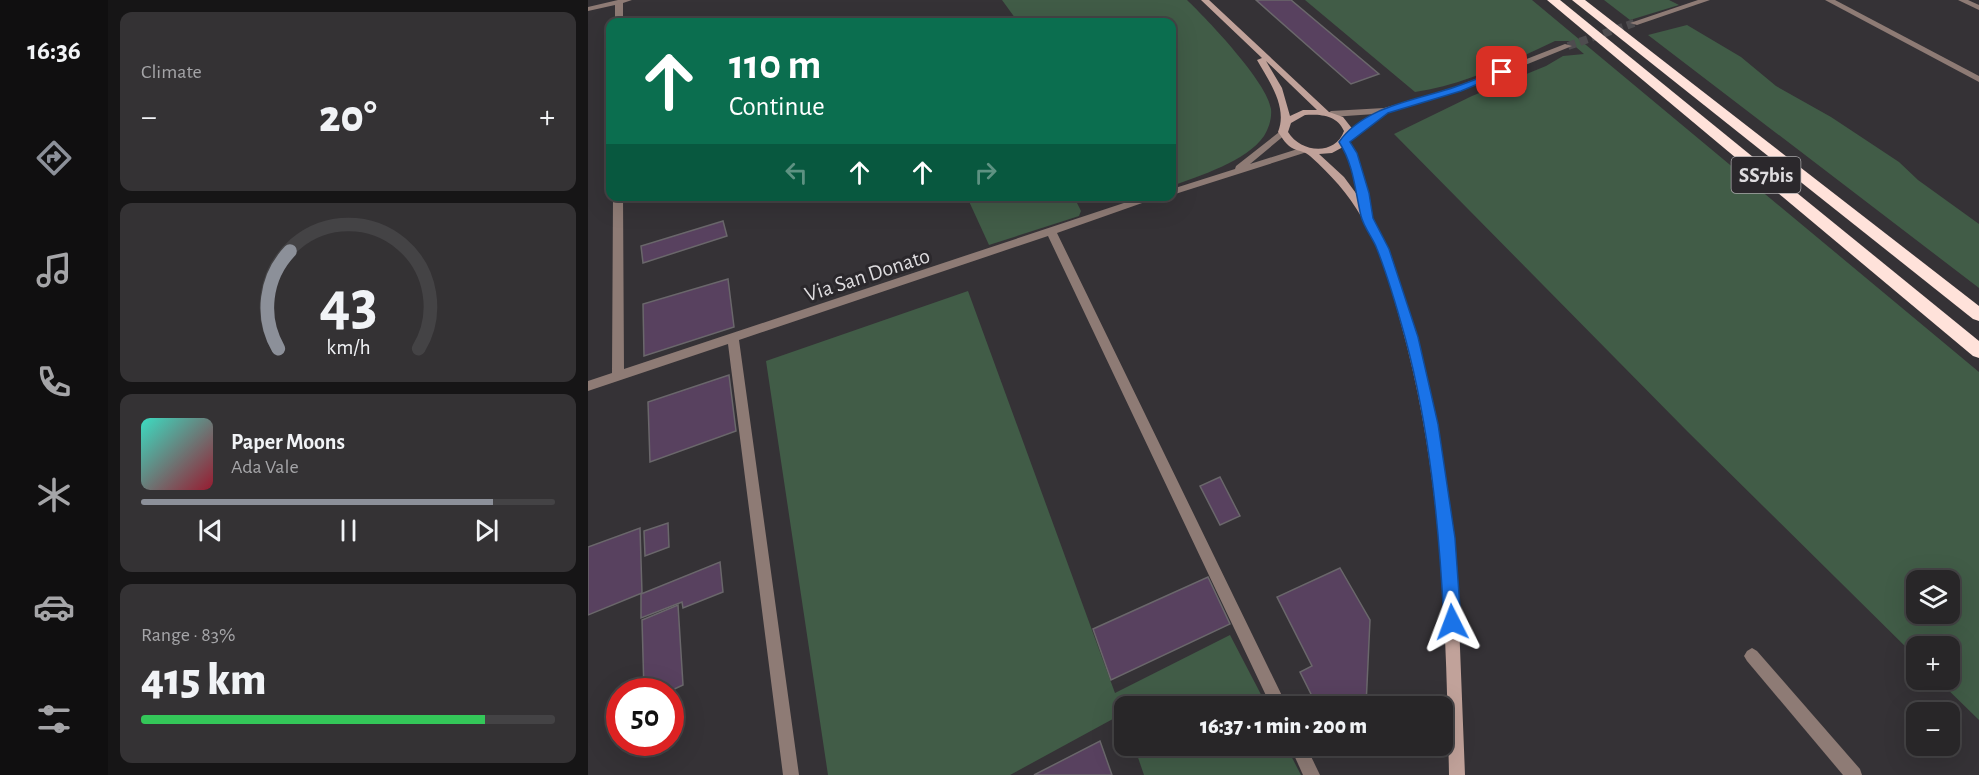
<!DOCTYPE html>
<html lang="en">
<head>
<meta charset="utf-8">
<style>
  :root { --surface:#282628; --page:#343234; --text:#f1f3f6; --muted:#a5a5a8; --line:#444345; --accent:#8c9099 }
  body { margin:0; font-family:"Alegreya Sans",sans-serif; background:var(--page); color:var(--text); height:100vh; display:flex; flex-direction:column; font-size:22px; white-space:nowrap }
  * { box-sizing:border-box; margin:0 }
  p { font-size:20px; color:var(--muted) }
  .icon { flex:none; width:33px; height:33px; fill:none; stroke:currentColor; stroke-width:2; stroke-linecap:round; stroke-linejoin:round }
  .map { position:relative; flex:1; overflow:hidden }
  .side { display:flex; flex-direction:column; gap:12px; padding:12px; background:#161516; width:480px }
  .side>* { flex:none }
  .top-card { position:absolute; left:18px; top:18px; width:570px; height:183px; border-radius:12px; box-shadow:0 6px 24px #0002,0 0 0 2px var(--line); background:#0b6e4f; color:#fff; overflow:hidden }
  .controls { position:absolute; left:1318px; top:570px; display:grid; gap:12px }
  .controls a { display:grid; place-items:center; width:54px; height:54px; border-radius:12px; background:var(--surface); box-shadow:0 6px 24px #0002,0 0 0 2px var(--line); font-size:30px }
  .speed { position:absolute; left:18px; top:678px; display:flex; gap:12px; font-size:30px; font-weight:700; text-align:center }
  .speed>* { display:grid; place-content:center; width:78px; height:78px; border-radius:50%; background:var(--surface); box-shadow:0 6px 24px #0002,0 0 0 2px var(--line); line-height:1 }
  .speed .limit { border:9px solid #d22; background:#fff; color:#111 }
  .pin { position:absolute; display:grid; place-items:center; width:51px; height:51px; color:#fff; margin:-26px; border-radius:12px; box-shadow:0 3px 9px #0006 }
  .me { position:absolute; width:66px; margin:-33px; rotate:357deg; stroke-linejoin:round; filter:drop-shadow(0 0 4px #0008) }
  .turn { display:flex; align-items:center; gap:21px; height:126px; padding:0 24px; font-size:27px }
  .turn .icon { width:78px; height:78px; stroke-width:2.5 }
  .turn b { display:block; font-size:42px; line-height:51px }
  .lanes { display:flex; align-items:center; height:57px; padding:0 24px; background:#0003; justify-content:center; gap:30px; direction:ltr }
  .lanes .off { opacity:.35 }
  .big { font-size:45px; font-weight:800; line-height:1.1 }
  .side .widget { flex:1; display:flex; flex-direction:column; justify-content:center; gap:9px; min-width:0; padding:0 21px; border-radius:12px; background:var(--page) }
  .side .dial { align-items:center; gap:0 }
  .dial svg { height:156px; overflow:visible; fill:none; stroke:var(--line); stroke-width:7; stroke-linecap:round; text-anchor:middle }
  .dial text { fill:var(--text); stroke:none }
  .song { display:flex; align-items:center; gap:18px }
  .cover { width:72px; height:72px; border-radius:9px; background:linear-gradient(135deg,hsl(170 70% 55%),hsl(350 70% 35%)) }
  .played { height:6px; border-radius:3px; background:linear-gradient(90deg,var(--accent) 85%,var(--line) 85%) }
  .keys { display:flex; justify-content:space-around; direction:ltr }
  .heat { display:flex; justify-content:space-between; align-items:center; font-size:33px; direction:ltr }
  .charge { height:9px; border-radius:4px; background:linear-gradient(90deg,#34c759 83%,var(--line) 0) }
  .trip { position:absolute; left:526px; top:696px; width:339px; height:60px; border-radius:12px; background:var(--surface); box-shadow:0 6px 24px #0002,0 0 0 2px var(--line); font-weight:800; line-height:60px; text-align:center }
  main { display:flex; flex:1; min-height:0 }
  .tab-bar { display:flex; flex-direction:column; width:108px; justify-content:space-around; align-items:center; background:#100f10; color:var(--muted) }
  .tab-bar .icon { width:42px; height:42px }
  .tab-bar .active { color:var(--accent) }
  .tab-bar b { font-size:27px; color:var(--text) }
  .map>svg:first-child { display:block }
  .green { fill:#415c47; fill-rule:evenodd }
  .building { fill:#58415f; stroke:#6a676b; stroke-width:1.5 }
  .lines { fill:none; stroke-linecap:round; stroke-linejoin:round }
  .street-tunnel { stroke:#4e4c4f; stroke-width:8; stroke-dasharray:8 4.5; stroke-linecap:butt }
  .lane { fill:#8e7b75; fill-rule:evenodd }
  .street { fill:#8e7b75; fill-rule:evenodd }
  .secondary { fill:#c1a29a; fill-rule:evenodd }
  .highway { fill:#ffe2da; fill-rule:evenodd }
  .route { fill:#1a73e8; stroke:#114b97; stroke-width:1.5 }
  .labels { text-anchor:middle; stroke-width:6; stroke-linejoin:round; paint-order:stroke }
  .shield { fill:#2b282c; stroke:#a8a6a9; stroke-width:1.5 }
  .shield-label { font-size:21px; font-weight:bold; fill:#dedcdf }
  .street-label { font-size:22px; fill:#dedcdf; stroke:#2b282c }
</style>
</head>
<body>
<main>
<nav class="tab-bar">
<b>16:36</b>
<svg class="icon active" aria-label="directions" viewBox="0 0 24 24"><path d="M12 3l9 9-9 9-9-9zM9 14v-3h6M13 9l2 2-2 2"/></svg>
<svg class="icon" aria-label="music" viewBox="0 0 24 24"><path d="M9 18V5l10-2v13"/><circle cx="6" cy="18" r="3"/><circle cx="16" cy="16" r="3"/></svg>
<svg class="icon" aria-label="phone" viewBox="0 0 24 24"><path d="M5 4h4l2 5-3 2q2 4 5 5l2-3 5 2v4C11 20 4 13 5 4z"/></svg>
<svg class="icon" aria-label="climate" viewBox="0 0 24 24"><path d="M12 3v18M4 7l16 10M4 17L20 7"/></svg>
<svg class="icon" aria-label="car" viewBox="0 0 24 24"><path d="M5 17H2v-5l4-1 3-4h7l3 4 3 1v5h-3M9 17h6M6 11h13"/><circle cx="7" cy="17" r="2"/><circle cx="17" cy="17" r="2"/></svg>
<svg class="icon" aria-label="filters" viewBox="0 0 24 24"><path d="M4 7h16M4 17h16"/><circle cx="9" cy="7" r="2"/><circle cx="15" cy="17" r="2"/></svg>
</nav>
<section class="side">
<div class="widget"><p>Climate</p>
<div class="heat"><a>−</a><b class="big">20°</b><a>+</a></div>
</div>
<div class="widget dial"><svg viewBox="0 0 100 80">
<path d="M14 69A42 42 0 1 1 86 69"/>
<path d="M14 69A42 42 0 0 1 20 19" stroke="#8c9099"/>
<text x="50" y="56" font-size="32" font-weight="700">43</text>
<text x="50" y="72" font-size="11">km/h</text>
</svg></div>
<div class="widget">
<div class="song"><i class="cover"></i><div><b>Paper Moons</b><p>Ada Vale</p></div></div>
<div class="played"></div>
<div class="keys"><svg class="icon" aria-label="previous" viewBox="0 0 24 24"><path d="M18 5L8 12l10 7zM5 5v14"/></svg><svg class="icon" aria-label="pause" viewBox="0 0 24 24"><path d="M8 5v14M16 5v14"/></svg><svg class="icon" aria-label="next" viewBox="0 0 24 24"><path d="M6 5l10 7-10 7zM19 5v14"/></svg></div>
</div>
<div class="widget"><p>Range · 83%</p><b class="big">415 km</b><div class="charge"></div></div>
</section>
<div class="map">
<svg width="1391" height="775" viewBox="0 0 1391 775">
  <rect width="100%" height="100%" fill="#353236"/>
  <g class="green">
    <path d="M414,0H599C619,19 680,83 683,109C684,118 681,128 676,136C659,161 611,176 584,186V22H430Z"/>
    <path d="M717,0H944L1391,372V720L1350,680H1362V646H1329V658L1100,432L806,134L884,96L958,66L975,56L996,54L981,41H967C923,62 875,85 827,92ZM1329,580H1362V614H1329Z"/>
    <polygon points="1016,0 1081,0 1091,5 1042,20"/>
    <polygon points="1099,25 1153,57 1188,86 1243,117 1311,162 1330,180 1391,224 1391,288 1060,35"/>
    <polygon points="379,197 486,197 493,211 491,216 401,245"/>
    <polygon points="380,291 527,693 642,635 679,706 537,706 537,720 534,714 422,775 240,775 178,361"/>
    <polygon points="546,746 698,746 713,775 556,775"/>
  </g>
  <g class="building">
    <polygon points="668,0 703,0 791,74 763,84"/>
    <polygon points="135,221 139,236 55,263 53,246"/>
    <polygon points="140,279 146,327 56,356 55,304"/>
    <polygon points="141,375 148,431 62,462 60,402"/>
    <polygon points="632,477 652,516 632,525 612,486"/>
    <polygon points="80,523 81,547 57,556 56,531"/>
    <polygon points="52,528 54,593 0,615 0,547"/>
    <polygon points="132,562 135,592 95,608 94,602 53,618 53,594"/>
    <polygon points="752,568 782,620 778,706 729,706 712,672 724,666 689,597"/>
    <polygon points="620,577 642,624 523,680 505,629"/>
    <polygon points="90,605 95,685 80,692 56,692 54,620"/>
    <polygon points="512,741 524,775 446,775"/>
  </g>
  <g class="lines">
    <polyline class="street-tunnel" points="980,46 1046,23"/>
    <g class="lane">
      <polygon points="1237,0 1247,0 1391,76 1391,82"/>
      <polygon points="1370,0 1380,0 1391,5 1391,10"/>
    </g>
    <g class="street">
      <polygon points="30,0 44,0 35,3 35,22 27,22 27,5 0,11 0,7"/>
      <polygon points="1110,0 1122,0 1049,25 1042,23"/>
      <polygon points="977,44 984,46 873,91 800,113 763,139 757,139 755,137 787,114 743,117 739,114 743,111 796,108 867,87"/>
      <polygon points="695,129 700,132 698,134 662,164 716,147 719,148 719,152 584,195 584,189 647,169 648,166"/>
      <polygon points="25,196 35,196 36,369 557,196 574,196 469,233 699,706 683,706 460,236 151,340 211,775 195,775 140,344 0,391 0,381 24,373"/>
      <polygon points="1164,648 1169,651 1272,769 1274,775 1255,775 1159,661 1156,656 1159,651"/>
      <polygon points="702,746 718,746 732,775 715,775"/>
    </g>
    <path class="secondary" d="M613,0H621L741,112L755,117L766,131L761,141L776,176L783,215L800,250L815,295L835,363L848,421L858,479L870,597L877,775H861C858,623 854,471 813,324C803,288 793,250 774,218C760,193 743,175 722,156C718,152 711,151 706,149C698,145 695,139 690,132C700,107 681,81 669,60L674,58ZM678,61L729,110H715L702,116L694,88ZM717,115C732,114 749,115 756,131C747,156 713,153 700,132L703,123ZM755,147L764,167L770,196L756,177L731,154L744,153Z"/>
    <g class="highway">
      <polygon points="959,0 972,0 1391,341 1391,358 1385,356"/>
      <polygon points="984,0 997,0 1391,306 1391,321 1385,319"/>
    </g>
  </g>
  <path class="route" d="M911,70L919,72L873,91L800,113L762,142L769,153L781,193L785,218L801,249L830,337L850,424L867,538L873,622L870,628L864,630L858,628L856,622C851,526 842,430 817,337C809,308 800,277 789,249C785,238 776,228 773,216C767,191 766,165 751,142C776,106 829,100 867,87C882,82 896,76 911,70Z"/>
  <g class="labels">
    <rect class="shield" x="1143.5" y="157" width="69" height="36" rx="4.5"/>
    <g class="shield-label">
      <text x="1178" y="182">SS7bis</text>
    </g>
    <g class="street-label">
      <text transform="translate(279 274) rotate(-18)" y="8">Via San Donato</text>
    </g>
  </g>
</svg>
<div class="controls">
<a><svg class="icon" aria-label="layers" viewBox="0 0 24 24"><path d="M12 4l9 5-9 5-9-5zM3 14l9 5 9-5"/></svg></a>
<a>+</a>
<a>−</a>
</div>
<div class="speed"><div class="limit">50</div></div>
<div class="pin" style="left:914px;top:72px;background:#d93025"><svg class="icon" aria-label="arrive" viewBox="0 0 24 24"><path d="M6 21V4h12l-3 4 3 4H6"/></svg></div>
<svg class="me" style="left:864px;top:622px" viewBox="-20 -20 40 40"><path d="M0-17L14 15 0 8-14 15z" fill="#1a73e8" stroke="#fff" stroke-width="4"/></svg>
<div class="trip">16:37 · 1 min · 200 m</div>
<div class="top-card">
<div class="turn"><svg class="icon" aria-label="ahead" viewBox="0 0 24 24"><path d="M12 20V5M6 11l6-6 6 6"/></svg><div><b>110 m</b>Continue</div></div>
<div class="lanes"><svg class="icon off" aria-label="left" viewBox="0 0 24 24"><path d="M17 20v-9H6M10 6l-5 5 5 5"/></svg><svg class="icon" aria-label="ahead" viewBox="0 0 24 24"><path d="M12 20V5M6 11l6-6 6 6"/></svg><svg class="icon" aria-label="ahead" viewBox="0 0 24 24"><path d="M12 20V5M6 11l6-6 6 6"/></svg><svg class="icon off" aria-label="right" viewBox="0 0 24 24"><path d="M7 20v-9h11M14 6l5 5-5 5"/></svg></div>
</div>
</div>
</main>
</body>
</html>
